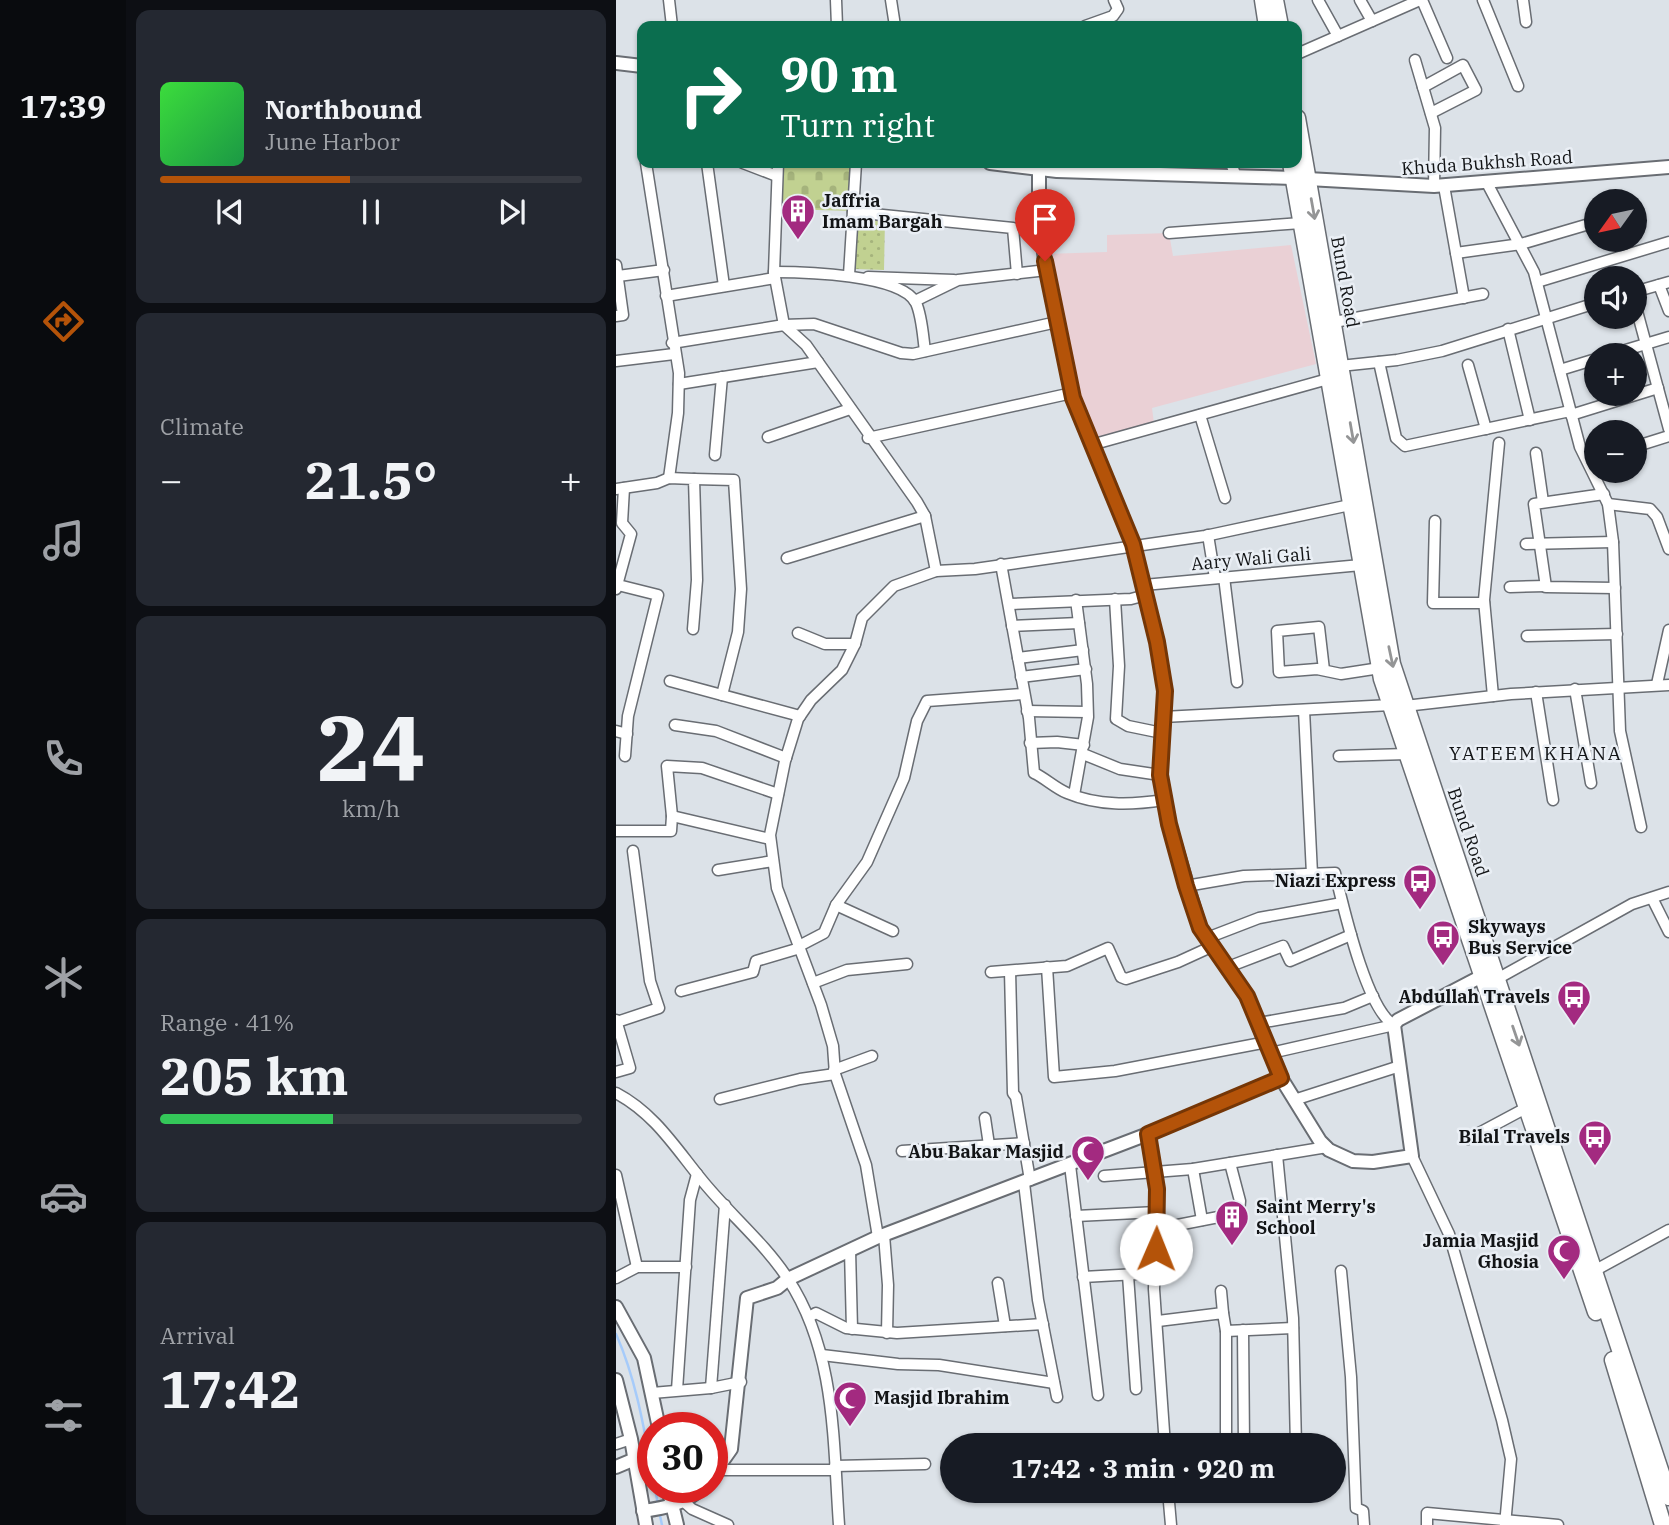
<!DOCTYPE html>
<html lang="en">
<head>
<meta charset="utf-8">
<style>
  :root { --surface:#171b24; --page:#242831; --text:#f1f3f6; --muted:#9ea1a6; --line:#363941; --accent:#b45309 }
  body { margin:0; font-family:"IBM Plex Serif",serif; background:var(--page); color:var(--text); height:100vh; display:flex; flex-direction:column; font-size:26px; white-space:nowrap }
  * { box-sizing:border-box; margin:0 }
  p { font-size:23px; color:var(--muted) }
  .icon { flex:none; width:38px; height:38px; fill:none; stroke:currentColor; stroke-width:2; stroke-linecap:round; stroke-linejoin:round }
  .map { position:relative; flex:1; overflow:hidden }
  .side { display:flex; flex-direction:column; gap:10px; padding:10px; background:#0d0f14; width:490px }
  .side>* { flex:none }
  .top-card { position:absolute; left:21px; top:21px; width:665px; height:147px; border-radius:14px; box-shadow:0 2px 5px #0004; background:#0b6e4f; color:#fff; overflow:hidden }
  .needle { width:46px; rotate:237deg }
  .fabs { position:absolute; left:968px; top:189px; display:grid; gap:14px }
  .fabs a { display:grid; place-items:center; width:63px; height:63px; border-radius:50%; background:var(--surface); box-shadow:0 2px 5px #0004; font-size:35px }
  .speed { position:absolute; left:21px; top:1412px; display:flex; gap:14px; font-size:35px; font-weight:700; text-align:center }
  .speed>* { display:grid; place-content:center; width:91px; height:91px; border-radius:50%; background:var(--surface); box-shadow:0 2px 5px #0004; line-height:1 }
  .speed .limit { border:10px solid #d22; background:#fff; color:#111 }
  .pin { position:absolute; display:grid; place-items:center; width:60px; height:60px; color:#fff; margin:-72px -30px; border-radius:50% 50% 50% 0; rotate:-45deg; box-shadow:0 0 7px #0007 }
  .pin .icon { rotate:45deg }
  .me { position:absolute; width:77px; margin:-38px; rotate:1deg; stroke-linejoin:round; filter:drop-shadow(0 0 5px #0008) }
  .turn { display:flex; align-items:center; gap:24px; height:147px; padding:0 28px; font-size:32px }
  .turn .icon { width:91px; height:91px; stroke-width:2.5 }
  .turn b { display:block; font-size:49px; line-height:60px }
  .big { font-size:52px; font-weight:700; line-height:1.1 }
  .side .tile { flex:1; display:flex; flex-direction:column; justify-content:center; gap:10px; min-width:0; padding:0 24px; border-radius:14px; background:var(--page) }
  .side .dial { align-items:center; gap:0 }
  .dial b { font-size:91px; line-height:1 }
  .song { display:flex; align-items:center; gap:21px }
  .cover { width:84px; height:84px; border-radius:10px; background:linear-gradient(135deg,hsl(120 70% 55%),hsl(140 70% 35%)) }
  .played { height:7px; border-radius:4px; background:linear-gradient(90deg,var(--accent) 45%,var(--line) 45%) }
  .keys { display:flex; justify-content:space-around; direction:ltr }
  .heat { display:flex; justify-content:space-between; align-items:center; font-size:38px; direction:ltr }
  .charge { height:10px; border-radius:5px; background:linear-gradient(90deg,#34c759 41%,var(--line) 0) }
  .trip { position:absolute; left:324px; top:1433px; width:406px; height:70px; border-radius:35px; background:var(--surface); box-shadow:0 2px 5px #0004; font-weight:700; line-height:70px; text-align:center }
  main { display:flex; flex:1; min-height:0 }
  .dock { display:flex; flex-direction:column; width:126px; justify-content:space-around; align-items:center; background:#090b0e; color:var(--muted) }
  .dock .icon { width:49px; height:49px }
  .dock .active { color:var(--accent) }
  .dock b { font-size:32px; color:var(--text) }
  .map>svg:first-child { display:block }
  .commercial { fill:#ead0d5 }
  .grass { fill:url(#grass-dots) }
  .cemetery { fill:url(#cemetery-stones) }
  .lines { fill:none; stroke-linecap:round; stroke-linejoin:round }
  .stream { stroke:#a6cbfa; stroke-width:2.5 }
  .minor-casing { stroke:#696d73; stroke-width:13 }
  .tertiary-casing { stroke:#696d73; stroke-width:16 }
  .primary-casing { stroke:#696d73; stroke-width:19 }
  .minor { stroke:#fff; stroke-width:10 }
  .tertiary { stroke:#fff; stroke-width:12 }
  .primary { stroke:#fff; stroke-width:16 }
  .oneway { stroke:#949596 }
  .route-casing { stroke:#753606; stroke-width:18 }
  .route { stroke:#b45309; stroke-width:12 }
  .labels { text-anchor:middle; stroke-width:5; stroke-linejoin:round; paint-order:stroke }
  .street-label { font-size:18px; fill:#121416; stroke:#eaeff5 }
  .poi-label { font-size:18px; font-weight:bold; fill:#121416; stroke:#eaeff5; text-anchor:end }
  .neighbourhood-label { font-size:19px; letter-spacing:2px; fill:#121416; stroke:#eaeff5 }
</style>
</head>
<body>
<main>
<nav class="dock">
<b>17:39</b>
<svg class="icon active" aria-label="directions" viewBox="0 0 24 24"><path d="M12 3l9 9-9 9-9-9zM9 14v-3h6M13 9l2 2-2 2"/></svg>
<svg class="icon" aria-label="music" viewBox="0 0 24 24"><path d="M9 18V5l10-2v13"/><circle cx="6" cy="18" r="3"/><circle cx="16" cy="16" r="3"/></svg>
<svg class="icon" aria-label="phone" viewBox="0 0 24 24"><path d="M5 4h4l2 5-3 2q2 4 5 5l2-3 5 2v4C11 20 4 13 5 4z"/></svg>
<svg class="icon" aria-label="climate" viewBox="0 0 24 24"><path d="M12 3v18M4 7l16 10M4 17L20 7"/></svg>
<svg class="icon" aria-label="car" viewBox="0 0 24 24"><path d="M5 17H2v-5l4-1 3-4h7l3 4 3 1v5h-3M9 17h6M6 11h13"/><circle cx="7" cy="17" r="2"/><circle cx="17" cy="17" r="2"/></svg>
<svg class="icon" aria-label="filters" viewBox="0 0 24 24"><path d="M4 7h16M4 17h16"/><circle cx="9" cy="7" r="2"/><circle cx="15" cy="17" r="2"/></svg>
</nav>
<section class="side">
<div class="tile">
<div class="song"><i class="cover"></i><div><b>Northbound</b><p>June Harbor</p></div></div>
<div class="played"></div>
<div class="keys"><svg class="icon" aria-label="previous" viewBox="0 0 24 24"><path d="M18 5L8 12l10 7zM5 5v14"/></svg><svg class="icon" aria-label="pause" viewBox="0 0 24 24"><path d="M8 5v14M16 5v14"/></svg><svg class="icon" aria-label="next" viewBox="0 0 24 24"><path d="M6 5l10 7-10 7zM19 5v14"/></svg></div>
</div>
<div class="tile"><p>Climate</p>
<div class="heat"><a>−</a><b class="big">21.5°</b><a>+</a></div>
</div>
<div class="tile dial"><b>24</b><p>km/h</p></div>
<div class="tile"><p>Range · 41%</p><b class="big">205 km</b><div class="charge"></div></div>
<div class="tile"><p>Arrival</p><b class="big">17:42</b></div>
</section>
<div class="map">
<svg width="1053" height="1525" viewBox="0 0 1053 1525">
  <defs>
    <pattern id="grass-dots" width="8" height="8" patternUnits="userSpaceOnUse" patternTransform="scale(1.75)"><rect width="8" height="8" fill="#c1d191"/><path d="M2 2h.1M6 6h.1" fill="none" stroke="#a5b37c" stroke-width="1.8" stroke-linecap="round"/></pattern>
    <pattern id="cemetery-stones" width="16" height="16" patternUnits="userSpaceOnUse" patternTransform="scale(1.75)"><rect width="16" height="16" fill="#c1d191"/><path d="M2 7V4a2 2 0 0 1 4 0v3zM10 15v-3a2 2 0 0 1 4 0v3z" fill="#a5b37c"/></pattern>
  </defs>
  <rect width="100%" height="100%" fill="#dce2e8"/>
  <polygon class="commercial" points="553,233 557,256 675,245 700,364 536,408 538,424 476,441 456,393 428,254 491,252 491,235"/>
  <polygon class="grass" points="242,216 269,219 268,270 239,269"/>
  <polygon class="cemetery" points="166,163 236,163 237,211 165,209"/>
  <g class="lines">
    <g class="stream">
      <path d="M0,1334C20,1379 28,1428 37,1477"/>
      <polyline points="39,1488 42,1505"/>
      <polyline points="43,1511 46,1525"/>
    </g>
    <g class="minor-casing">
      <g id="minor">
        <polyline points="53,0 56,26"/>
        <polyline points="220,0 221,26"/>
        <polyline points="275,0 279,26"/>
        <polyline points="702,0 722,36"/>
        <polyline points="744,0 756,21"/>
        <polyline points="806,0 831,58"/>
        <polyline points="867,0 902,86"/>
        <polyline points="907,0 910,22"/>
        <polyline points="469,26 497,16 502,9 498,0"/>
        <polyline points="681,54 804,0"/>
        <polyline points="799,60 819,128 818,186"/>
        <polyline points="807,87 847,65 860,90 815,113"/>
        <polyline points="30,163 63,373 62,413 53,478"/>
        <polyline points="91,163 108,286"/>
        <polyline points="127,163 161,176"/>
        <polyline points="162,163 158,272 168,325 190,345 301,502 309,516 320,571"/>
        <polyline points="615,163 619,174"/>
        <polyline points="871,183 918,272 964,447 992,504 997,542 1004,731 1025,827"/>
        <polyline points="828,186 848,298"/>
        <polyline points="237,212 397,228 401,274"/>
        <polyline points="553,233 685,223"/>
        <polyline points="840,253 905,244 980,222"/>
        <polyline points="0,265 7,315 0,316"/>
        <path d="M158,272C187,272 285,274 300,303C306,316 307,337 309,351"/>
        <polyline points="233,275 240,163"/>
        <polyline points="2,276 48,270"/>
        <polyline points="252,277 338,280"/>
        <polyline points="921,282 1053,242"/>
        <polyline points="1043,285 1053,311"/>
        <polyline points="1018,292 1053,282"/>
        <polyline points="50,296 159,278"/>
        <polyline points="1018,300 1053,429"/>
        <polyline points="299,301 342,280 431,270"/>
        <polyline points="713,323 867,294"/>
        <polyline points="892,329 914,420"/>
        <polyline points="56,343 168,325 198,324 285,353 297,354 441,322"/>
        <polyline points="993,355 1053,337"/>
        <polyline points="0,361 58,354"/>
        <polyline points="763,362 780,438 789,446 954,411"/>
        <polyline points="852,365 870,429"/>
        <polyline points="724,366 781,360 826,351 980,303"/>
        <polyline points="944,370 980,359"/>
        <polyline points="63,384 202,362"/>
        <polyline points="584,415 609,498"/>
        <polyline points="955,415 1042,388"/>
        <polyline points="152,437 234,409"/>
        <polyline points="252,438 456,393"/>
        <polyline points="475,445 712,379"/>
        <polyline points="1018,447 1053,436"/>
        <polyline points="920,453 927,502"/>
        <polyline points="99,455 106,377"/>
        <polyline points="78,479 118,480 125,589 122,632 106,695"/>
        <polyline points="0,489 41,483 53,478 78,479 81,580 77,629"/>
        <polyline points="988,494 918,504 930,587 999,588"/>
        <polyline points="992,504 1034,509 1041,517 1053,549"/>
        <polyline points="819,521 817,603 868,603"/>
        <polyline points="592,535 599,578"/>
        <polyline points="910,544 997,542"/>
        <polyline points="171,558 309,516"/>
        <path d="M385,564L413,718L418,773C429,778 439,788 451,793C482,806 515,805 548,800"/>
        <polyline points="608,577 621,682"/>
        <polyline points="2,585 42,595 12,716 9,756"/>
        <polyline points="528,585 745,565"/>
        <polyline points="894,587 930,586"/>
        <polyline points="0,589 15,534 6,523 8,488"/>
        <polyline points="499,599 503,666 500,719 512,726 546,733"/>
        <polyline points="393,604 515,599 530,595"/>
        <polyline points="396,626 463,623"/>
        <polyline points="182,633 209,644 239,644"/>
        <polyline points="911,636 1001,634"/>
        <polyline points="402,658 467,650"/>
        <polyline points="708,670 703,627 661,631 663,672 701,669 725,674 764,668"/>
        <polyline points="405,677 470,669"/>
        <polyline points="54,681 184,716"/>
        <polyline points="1041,684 1053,630"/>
        <polyline points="959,689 975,783"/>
        <polyline points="920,692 937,800"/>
        <polyline points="877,696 868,600 883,443"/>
        <polyline points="789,706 895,694 1053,685"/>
        <polyline points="688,710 696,874"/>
        <polyline points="411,711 471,712"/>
        <polyline points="547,717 775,705"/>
        <polyline points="59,725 100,731 170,758"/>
        <polyline points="0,731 11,734"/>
        <polyline points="414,743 441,742 468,745"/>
        <polyline points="467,754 504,769 544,775"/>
        <polyline points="723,756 791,754"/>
        <polyline points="458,795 472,717 471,684 460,600"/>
        <polyline points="56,816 154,839"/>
        <polyline points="0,831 55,831 56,816 51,766 86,768 162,794"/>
        <polyline points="102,870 157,861"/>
        <path d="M570,886L628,876L719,873C727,905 750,1009 778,1025"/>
        <polyline points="1036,898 1053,932"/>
        <polyline points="220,905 277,931"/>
        <polyline points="591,938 643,918 726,903"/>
        <polyline points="183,946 208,933 220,905 251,862 288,778 301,721 311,701 407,694"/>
        <polyline points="431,967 438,1077 499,1071 651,1042"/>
        <polyline points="612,967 667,946 674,961 735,935"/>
        <polyline points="394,971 397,1093 400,1097 414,1180"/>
        <polyline points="375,972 451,966 492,948 505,977 510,979 562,962 597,946"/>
        <polyline points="881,979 1016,904 1053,892"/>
        <polyline points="197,983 231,970 291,964"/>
        <polyline points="65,991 137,972 140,961 184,948"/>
        <polyline points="0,1020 14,1068 0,1072"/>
        <polyline points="1,1022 43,1008 34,981 17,851"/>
        <polyline points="643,1023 728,1008 757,996"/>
        <polyline points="655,1053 778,1025"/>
        <polyline points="218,1070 256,1056"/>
        <path d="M0,1093C38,1113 59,1147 85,1179C112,1213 148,1242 172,1279C220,1352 217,1441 223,1525"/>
        <polyline points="104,1099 184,1079 219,1074"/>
        <polyline points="678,1100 784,1066"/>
        <polyline points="369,1118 373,1145"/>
        <polyline points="532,1134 541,1189 538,1289 549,1446"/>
        <polyline points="852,1139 910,1108"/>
        <polyline points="286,1151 408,1143"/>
        <polyline points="661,1155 677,1318 680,1446"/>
        <polyline points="796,1156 833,1234 886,1420 895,1459 889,1525"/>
        <polyline points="454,1165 482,1395"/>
        <polyline points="577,1169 586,1220"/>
        <polyline points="0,1175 21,1267"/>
        <polyline points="488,1176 577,1169 711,1147"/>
        <polyline points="408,1183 422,1300 441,1397"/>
        <polyline points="460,1216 541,1212"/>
        <polyline points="541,1229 623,1213 624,1201 614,1163"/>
        <polyline points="268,1235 272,1285 271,1333"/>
        <polyline points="262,1237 250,1165 219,1074 217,1046 205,1005 161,888 154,835 169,761 182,719 195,700 226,670 239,644 246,618 278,586 320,571 359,569 589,536 734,505"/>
        <polyline points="234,1250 236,1329"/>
        <polyline points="725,1271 735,1377 740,1508 747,1511 748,1525"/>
        <polyline points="978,1271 1053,1230"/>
        <polyline points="512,1275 520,1389"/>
        <polyline points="467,1277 539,1273"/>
        <polyline points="0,1278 21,1267 70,1267"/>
        <polyline points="382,1283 389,1326"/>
        <polyline points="605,1291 607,1313"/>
        <polyline points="193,1317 200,1313 230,1328 281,1333 427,1324"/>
        <polyline points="542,1321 607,1313 610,1331 677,1328"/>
        <polyline points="627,1330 628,1446"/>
        <polyline points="610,1331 610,1446"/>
        <polyline points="206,1355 282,1364 323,1365 438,1383"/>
        <polyline points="95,1388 109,1205"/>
        <polyline points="61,1390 74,1200 81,1174"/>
        <polyline points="36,1393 95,1388 125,1382"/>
        <polyline points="0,1444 15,1439"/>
        <polyline points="219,1466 309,1464"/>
        <polyline points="101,1470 219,1470"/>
        <polyline points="552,1491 555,1525"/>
        <polyline points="67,1501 76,1509 112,1525"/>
        <polyline points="811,1525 811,1513 942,1525"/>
      </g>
    </g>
    <g class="tertiary-casing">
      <g id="tertiary">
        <polyline points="0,63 26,66"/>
        <polyline points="374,163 441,171 677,178"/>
        <polyline points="423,168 423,212 429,261 457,398 517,544 541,642 549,691 544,775 553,824 584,928 631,996 665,1078 704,1141 713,1150 737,1161 757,1162 796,1156 778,1025 782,1020 866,976"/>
        <polyline points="692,179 818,186 1053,167"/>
        <polyline points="0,1307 28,1358 43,1428"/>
        <polyline points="0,1380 15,1439 30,1525"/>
        <polyline points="0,1467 19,1459"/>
        <polyline points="96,1476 115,1449 131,1298 161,1288 172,1279 262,1237 532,1134 665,1078"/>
        <polyline points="52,1488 61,1525"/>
        <path d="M27,1511C48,1508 70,1504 85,1488"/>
      </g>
    </g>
    <g class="primary-casing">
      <g id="primary">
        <polyline points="647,0 651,26"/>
        <polyline points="659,0 664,26"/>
        <polyline points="681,118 776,664 1053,1497"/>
        <polyline points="675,163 766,679 980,1312"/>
        <polyline points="997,1360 1047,1525"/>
      </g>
    </g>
    <use href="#minor" class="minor"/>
    <use href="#tertiary" class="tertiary"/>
    <use href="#primary" class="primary"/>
  </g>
  <defs><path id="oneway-shaft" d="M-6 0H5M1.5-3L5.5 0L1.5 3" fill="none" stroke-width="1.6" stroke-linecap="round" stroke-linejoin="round" transform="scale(1.75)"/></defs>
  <g class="oneway">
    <use href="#oneway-shaft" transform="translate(697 209) rotate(80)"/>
    <use href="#oneway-shaft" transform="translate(736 433) rotate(80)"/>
    <use href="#oneway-shaft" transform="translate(775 657) rotate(78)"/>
    <use href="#oneway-shaft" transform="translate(900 1036) rotate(71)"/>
  </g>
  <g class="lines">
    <g class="route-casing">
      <polyline id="route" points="429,261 457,398 517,544 541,642 549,691 544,775 553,824 570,886 584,928 631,996 665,1078 532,1134 541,1189 540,1249"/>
    </g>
    <use href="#route" class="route"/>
  </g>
  <defs>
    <g id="building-pin" transform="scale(1.75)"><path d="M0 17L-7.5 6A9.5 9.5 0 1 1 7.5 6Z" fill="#a32a80" stroke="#eaeff5"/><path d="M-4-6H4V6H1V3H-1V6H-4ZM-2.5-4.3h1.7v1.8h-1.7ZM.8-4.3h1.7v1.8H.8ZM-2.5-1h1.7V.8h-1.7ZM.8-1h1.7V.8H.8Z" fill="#fff"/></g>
    <g id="bus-pin" transform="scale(1.75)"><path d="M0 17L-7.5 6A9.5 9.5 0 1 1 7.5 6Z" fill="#a32a80" stroke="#eaeff5"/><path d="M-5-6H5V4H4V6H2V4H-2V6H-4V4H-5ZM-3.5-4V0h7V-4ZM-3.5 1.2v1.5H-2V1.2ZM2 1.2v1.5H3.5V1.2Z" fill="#fff"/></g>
    <g id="mosque-pin" transform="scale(1.75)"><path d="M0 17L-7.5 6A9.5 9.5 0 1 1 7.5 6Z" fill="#a32a80" stroke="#eaeff5"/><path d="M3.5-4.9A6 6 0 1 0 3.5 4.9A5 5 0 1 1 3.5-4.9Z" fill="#fff"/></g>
  </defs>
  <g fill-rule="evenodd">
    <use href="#building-pin" x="182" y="211"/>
    <use href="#bus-pin" x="804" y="881"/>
    <use href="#bus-pin" x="827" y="937"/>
    <use href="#bus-pin" x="958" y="997"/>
    <use href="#bus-pin" x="979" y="1137"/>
    <use href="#mosque-pin" x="472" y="1152"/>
    <use href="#building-pin" x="616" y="1217"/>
    <use href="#mosque-pin" x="948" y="1251"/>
    <use href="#mosque-pin" x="234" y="1398"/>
  </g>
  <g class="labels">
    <g class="street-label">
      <text transform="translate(871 163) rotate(-4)" y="6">Khuda Bukhsh Road</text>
      <text transform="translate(729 282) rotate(80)" y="6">Bund Road</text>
      <text transform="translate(635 559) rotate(-5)" y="6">Aary Wali Gali</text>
      <text transform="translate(852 832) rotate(71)" y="6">Bund Road</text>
    </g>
    <g class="poi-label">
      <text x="206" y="207" text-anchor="start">Jaffria<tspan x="206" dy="21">Imam Bargah</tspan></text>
      <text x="780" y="887">Niazi Express</text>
      <text x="852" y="933" text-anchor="start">Skyways<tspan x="852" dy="21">Bus Service</tspan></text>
      <text x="934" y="1003">Abdullah Travels</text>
      <text x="954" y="1143">Bilal Travels</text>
      <text x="448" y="1158">Abu Bakar Masjid</text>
      <text x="640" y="1213" text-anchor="start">Saint Merry's<tspan x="640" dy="21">School</tspan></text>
      <text x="923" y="1247">Jamia Masjid<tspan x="923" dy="21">Ghosia</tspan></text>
      <text x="258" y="1404" text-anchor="start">Masjid Ibrahim</text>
    </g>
    <g class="neighbourhood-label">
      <text x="920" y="760">YATEEM KHANA</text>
    </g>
  </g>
</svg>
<div class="fabs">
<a><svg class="needle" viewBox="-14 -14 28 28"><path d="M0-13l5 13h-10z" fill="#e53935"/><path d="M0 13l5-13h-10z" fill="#9ea1a6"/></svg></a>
<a><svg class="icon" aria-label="sound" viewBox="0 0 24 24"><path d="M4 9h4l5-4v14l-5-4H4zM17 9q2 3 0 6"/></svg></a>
<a>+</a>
<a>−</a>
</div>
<div class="speed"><div class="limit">30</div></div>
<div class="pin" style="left:429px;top:261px;background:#d93025"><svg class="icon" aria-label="arrive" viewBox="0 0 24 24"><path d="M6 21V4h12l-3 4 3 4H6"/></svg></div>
<svg class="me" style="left:540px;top:1249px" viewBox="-20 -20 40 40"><circle r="19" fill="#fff"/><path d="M0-13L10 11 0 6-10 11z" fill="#b45309"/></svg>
<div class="trip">17:42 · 3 min · 920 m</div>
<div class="top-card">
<div class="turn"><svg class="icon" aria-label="right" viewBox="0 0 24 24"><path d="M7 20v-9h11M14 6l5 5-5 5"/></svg><div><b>90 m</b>Turn right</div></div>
</div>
</div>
</main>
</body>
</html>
